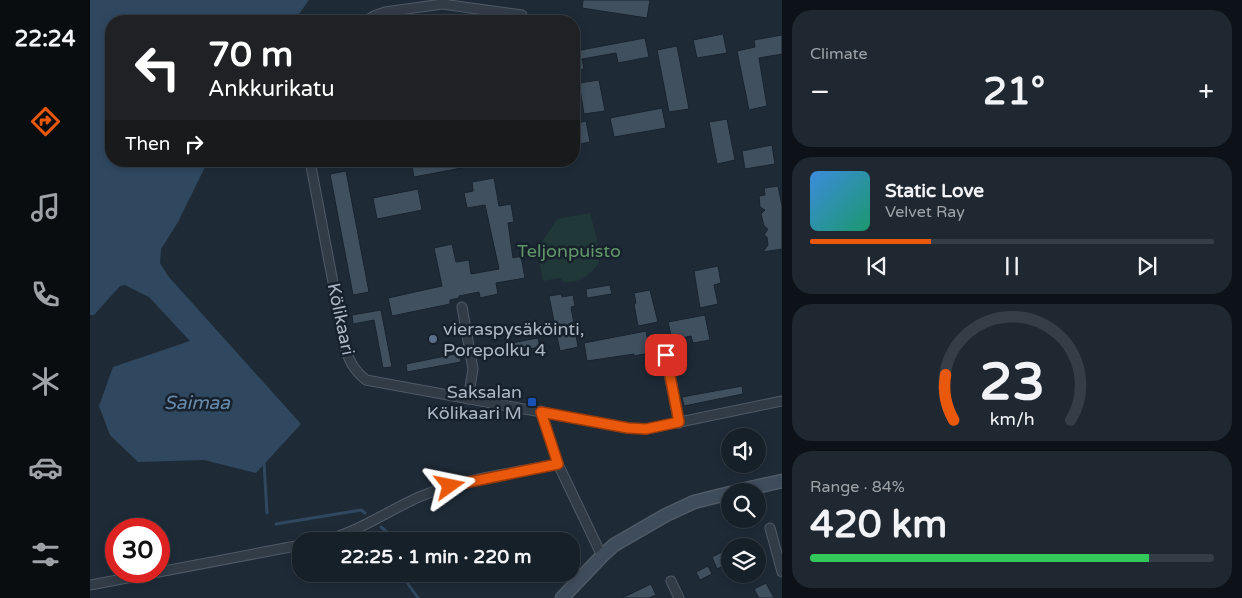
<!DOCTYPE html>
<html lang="en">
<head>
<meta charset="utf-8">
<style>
  :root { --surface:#162029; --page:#1f2831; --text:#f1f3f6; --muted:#9ea3a8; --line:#353e46; --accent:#ea580c }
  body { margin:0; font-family:"Varela Round",sans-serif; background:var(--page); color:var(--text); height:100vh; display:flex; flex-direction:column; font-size:19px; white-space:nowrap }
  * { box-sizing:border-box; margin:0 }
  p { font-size:16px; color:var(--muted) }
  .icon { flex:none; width:28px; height:28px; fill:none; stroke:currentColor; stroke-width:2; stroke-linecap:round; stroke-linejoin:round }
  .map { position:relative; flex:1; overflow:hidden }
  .drawer { display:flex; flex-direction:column; gap:10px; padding:10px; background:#0c1217; width:460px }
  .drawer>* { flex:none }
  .guide { position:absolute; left:15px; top:15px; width:475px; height:152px; border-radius:20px; box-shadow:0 2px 8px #0003,0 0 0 1px var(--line); background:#202124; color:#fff; overflow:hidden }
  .buttons { position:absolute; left:631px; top:428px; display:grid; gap:10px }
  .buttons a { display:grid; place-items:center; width:45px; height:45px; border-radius:50%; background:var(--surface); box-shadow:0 2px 8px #0003,0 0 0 1px var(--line); font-size:25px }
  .speed { position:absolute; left:15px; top:518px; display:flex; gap:10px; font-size:25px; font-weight:700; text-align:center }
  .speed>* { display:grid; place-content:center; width:65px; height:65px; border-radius:50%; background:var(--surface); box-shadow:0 2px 8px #0003,0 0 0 1px var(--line); line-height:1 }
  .speed .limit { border:8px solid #d22; background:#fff; color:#111 }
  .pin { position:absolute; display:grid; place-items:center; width:42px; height:42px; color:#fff; margin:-21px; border-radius:10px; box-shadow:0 2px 8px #0006 }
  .me { position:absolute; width:55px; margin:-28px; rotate:78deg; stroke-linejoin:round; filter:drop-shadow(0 0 4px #0008) }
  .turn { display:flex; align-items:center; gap:18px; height:105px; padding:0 20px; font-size:22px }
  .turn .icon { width:65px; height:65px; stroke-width:2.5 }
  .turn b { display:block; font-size:35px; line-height:42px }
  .then { display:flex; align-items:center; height:48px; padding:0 20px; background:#0003; gap:10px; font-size:19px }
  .big { font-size:38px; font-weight:800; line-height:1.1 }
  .drawer .card { flex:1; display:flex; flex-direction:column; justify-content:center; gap:8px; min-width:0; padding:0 18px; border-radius:20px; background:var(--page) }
  .drawer .dial { align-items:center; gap:0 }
  .dial svg { height:130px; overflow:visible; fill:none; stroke:var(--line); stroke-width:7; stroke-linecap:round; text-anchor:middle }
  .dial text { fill:var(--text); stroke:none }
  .song { display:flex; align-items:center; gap:15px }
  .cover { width:60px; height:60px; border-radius:8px; background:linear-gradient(135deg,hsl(210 70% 55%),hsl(160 70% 35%)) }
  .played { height:5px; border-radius:2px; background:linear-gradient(90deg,var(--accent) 30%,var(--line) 30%) }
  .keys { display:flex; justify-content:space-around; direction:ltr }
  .heat { display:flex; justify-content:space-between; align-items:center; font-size:28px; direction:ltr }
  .charge { height:8px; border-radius:4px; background:linear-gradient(90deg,#34c759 84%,var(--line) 0) }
  .trip { position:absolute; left:202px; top:532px; width:288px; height:50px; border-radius:20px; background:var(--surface); box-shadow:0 2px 8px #0003,0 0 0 1px var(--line); font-weight:800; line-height:50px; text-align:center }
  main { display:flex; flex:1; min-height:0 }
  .tab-bar { display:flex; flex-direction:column; width:90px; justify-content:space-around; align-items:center; background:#090d10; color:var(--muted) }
  .tab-bar .icon { width:35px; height:35px }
  .tab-bar .current { color:var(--accent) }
  .tab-bar b { font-size:22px; color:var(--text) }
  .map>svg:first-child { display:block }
  .green { fill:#203838 }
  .water { fill:#2f4860 }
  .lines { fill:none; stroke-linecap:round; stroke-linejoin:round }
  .stream { stroke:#2f4860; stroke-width:3 }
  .building { fill:#40505f; stroke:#19232e }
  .street-casing { stroke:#4f5a66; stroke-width:11 }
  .secondary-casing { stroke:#4f5a66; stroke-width:15 }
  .street { stroke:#313c47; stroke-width:9 }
  .secondary { stroke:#3f4c5b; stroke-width:12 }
  .route-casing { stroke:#983908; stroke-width:12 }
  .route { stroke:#ea580c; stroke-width:9 }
  .service-dot { fill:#5c6f8a; stroke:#17212c; stroke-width:2 }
  .transit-dot { fill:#1a4fb4; stroke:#17212c; stroke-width:2 }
  .labels { text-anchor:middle; stroke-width:5; stroke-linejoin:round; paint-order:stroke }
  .park-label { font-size:18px; fill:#619669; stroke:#17212c }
  .street-label { font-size:18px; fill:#abb7c5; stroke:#17212c }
  .poi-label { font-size:18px; fill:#abb7c5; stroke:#17212c; text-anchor:start }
  .water-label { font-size:19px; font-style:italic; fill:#698bab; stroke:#17212c }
</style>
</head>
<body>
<main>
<nav class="tab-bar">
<b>22:24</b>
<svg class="icon current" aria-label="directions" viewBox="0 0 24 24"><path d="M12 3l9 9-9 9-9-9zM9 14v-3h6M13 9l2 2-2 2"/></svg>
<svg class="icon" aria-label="music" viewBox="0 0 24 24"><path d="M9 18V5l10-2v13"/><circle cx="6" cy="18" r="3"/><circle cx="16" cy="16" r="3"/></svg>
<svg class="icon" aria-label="phone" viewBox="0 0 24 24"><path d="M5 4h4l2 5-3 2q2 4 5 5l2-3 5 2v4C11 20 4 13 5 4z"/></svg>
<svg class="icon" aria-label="climate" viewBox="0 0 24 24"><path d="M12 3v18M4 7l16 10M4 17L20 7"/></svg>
<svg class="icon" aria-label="car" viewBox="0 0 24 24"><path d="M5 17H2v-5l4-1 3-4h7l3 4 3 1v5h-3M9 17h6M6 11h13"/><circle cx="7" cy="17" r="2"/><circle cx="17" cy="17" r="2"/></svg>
<svg class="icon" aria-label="filters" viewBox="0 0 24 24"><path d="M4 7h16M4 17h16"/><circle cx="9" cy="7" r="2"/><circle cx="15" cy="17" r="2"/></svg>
</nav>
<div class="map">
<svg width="692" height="598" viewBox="0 0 692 598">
  <rect width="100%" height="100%" fill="#1e2b37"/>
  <path class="green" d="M500,213C503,225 511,250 509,261C507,268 501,272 496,276C489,281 482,283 474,282L470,278L453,281L447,250L467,219Z"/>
  <polygon class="water" points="0,0 219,0 204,21 21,21 21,161 118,161 88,222 71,249 70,263 78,276 211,424 166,473 114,460 48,462 20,435 9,406 23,367 100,341 59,297 35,285 30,286 4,315 0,315"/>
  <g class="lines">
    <g class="stream">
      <polyline points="174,463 177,513"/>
      <polyline points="186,524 271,510 275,513"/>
      <polyline points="291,527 297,532 299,538"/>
      <polyline points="311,574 328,598"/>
    </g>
  </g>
  <g class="building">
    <polygon points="493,0 560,0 557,18 492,8"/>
    <polygon points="633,34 637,53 607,58 603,40"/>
    <polygon points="692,35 692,54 669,58 677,106 659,110 647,51 665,47 664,40"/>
    <polygon points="488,37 491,50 555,38 559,57 528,63 526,53 492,59 494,69 484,71 484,38"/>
    <polygon points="587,46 599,109 579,112 567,50"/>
    <polygon points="509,80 515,111 494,114 489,83"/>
    <polygon points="572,108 576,128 524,137 520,118"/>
    <polygon points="637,119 645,160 627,164 619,122"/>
    <polygon points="496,121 500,142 484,145 484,124"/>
    <polygon points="682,145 685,164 655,169 652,151"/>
    <polygon points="321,161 381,161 382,166 324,177"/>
    <polygon points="256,171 279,292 263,295 240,174"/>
    <polygon points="404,178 409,206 421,204 424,222 418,223 423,258 431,256 435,278 406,283 408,294 390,298 389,292 369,296 369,298 360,300 360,304 302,316 298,298 352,286 344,248 362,244 366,262 379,260 381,274 409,269 395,205 377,208 374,193 383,191 382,182"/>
    <polygon points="688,186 692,206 692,249 673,252 678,245 677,237 674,235 678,229 674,226 671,214 675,210 670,207 669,196 675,195 674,188"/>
    <polygon points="328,189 332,210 287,219 283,198"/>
    <polygon points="628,266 631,283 624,285 628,304 610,308 604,271"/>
    <polygon points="520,285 522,294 497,298 496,289"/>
    <polygon points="560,290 568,322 548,326 544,304 546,303 544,293"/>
    <polygon points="471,294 472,297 483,295 485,306 481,307 488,347 470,351 459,296"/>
    <polygon points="291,310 302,367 293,368 284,320 263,324 262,315"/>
    <polygon points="615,315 620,340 603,343 601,336 582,340 578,322"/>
    <polygon points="556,331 560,353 544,356 544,354 497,361 494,343"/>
    <polygon points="448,338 450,347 391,358 390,349"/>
    <polygon points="370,353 371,362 317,372 316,364"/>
    <polygon points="652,386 653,394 594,406 592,397"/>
    <polygon points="640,548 640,563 627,569 622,557"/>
    <polygon points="618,566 622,574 610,580 606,572"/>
    <polygon points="676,583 684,598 669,598 664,589"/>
    <polygon points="561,584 566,595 559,598 532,598"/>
  </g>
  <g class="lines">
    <g class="street-casing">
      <g id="street">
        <polyline points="276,21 284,16 295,12 352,4 432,15"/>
        <path d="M220,161L256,351C261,364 265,371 276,380L538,428L556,429L692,401"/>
        <polyline points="372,307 383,369 378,399"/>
        <polyline points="575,355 589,423"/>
        <polyline points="451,411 468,464 512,556"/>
        <polyline points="680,528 692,572"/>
        <path d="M231,541C266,534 297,511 329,497C372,479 423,473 468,464"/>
        <polyline points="581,581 589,598"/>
        <polyline points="0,585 211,545"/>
      </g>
    </g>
    <g class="secondary-casing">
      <g id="secondary">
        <polyline points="647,491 692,481"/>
        <polyline points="472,598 512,556 524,545 576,515 604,502 640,493"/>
      </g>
    </g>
    <use href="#street" class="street"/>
    <use href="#secondary" class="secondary"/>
  </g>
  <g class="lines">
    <g class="route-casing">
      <polyline id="route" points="360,486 468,464 451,412 538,428 556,429 589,422 576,355"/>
    </g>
    <use href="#route" class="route"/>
  </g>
  <circle class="service-dot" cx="343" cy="339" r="5"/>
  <rect class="transit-dot" x="437" y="397" width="10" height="10" rx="2.5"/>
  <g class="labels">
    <g class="park-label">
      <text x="479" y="257">Teljonpuisto</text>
    </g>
    <g class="street-label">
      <text transform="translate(251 319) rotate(78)" y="6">Kölikaari</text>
    </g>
    <g class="poi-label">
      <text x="353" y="335">vieraspysäköinti,<tspan x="353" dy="21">Porepolku 4</tspan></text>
      <text x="432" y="398" text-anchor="end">Saksalan<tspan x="432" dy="21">Kölikaari M</tspan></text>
    </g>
    <g class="water-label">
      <text x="107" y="409">Saimaa</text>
    </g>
  </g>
</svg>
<div class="buttons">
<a><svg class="icon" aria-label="sound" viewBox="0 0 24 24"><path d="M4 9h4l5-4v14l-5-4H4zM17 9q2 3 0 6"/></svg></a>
<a><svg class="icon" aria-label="search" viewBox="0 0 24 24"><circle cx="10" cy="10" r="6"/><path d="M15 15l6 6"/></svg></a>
<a><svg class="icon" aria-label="layers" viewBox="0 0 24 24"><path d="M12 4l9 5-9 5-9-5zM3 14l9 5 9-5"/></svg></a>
</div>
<div class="speed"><div class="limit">30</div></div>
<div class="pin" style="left:576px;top:355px;background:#d93025"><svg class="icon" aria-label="arrive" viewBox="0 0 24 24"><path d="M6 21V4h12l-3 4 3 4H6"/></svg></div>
<svg class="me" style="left:360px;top:486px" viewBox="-20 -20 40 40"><path d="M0-17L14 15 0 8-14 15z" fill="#ea580c" stroke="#fff" stroke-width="4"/></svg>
<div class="trip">22:25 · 1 min · 220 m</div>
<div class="guide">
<div class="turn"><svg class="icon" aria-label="left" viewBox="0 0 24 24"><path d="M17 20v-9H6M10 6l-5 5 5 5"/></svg><div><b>70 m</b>Ankkurikatu</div></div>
<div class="then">Then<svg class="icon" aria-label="right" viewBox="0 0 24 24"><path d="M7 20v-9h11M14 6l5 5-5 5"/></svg></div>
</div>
</div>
<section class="drawer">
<div class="card"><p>Climate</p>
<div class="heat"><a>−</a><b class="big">21°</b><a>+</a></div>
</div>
<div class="card">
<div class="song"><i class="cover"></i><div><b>Static Love</b><p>Velvet Ray</p></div></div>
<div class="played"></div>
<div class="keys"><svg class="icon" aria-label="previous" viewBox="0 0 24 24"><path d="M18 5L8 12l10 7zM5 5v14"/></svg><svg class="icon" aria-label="pause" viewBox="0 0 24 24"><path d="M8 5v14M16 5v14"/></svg><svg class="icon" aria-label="next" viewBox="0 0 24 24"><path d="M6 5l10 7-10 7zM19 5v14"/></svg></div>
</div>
<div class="card dial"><svg viewBox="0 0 100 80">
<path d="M14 69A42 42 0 1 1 86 69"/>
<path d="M14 69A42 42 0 0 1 9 41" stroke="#ea580c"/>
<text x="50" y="56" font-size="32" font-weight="700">23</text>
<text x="50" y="72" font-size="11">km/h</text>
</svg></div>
<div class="card"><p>Range · 84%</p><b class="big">420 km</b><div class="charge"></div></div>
</section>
</main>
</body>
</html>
